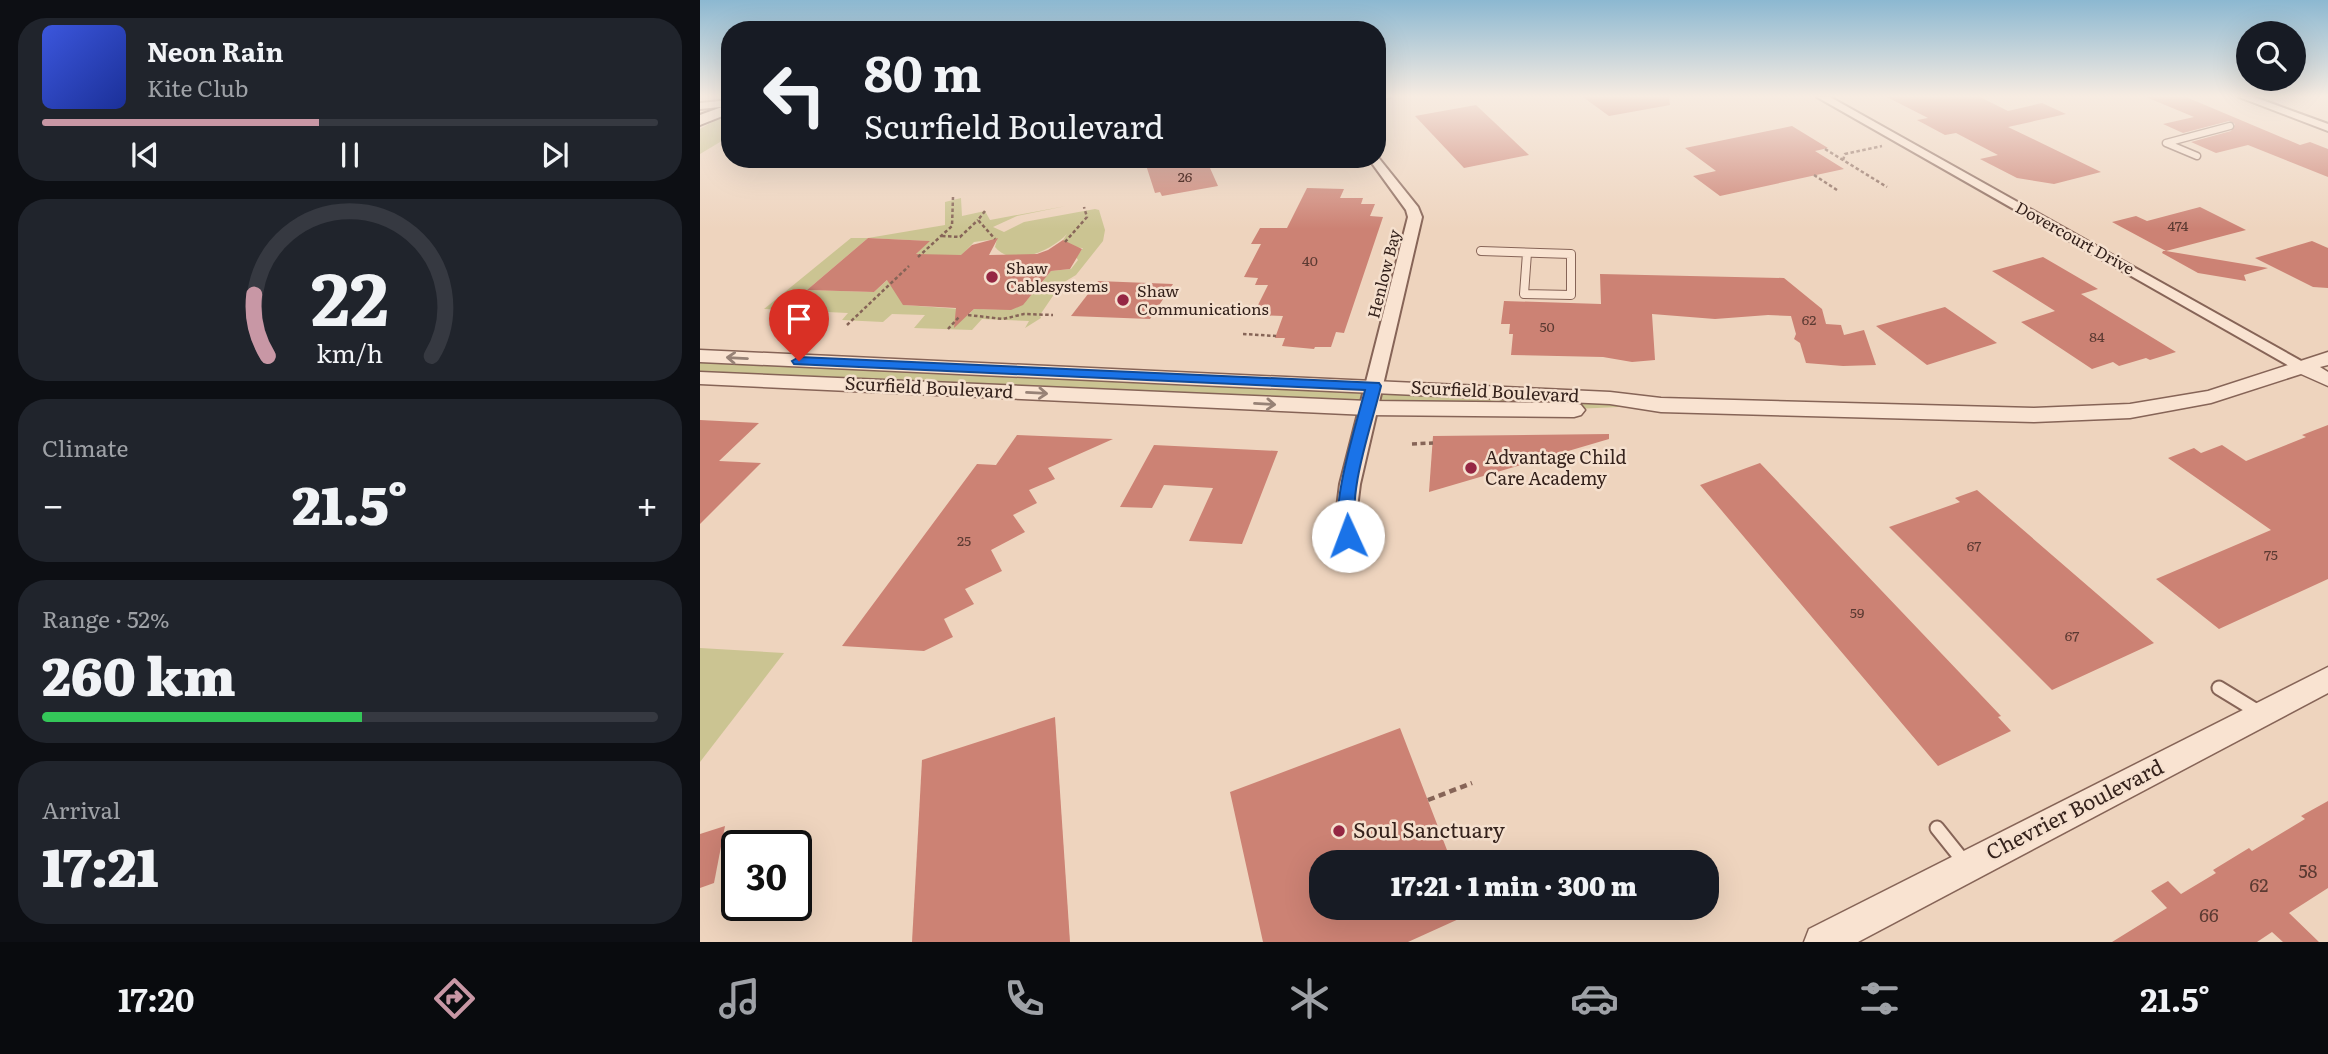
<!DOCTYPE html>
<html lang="en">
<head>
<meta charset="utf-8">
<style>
  :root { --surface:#171b24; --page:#20242c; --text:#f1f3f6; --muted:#9ea1a6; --line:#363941; --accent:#c897a5 }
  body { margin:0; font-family:Literata,serif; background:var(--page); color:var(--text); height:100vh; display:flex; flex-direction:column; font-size:26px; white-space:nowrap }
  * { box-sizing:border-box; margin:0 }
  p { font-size:23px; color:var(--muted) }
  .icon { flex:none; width:38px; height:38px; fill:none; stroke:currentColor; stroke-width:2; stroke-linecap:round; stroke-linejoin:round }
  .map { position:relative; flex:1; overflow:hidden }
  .side { display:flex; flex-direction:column; gap:18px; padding:18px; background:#0d0f14; width:700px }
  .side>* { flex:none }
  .hud { position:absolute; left:21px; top:21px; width:665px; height:147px; border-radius:28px; box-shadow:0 7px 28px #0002; background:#171b24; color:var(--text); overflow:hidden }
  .fabs { position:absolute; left:1536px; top:21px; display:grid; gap:14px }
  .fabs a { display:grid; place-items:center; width:70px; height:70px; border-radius:50%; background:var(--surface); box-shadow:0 7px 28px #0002; font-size:35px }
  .speed { position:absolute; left:21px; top:830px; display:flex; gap:14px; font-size:35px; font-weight:700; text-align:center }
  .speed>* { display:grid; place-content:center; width:91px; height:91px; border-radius:50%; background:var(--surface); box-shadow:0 7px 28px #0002; line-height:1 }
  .speed .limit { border:4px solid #111; border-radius:10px; background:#fff; color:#111 }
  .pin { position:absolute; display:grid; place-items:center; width:60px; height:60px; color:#fff; margin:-72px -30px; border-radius:50% 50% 50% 0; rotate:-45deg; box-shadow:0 0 7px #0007 }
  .pin .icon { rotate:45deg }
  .me { position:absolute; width:77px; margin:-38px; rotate:358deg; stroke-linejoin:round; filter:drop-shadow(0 0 5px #0008) }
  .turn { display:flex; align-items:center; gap:24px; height:147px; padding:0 28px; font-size:32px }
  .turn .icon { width:91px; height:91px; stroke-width:2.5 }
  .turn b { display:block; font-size:49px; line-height:60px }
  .big { font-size:52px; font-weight:800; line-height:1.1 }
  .side .widget { flex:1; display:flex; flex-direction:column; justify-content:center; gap:10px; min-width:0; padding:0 24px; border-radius:28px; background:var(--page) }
  .side .dial { align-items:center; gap:0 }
  .dial svg { height:182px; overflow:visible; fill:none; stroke:var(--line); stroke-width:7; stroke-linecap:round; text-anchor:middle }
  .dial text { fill:var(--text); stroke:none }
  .song { display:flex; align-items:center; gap:21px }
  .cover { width:84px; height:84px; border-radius:10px; background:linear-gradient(135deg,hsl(230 70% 55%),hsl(230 70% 35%)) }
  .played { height:7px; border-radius:4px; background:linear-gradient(90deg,var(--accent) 45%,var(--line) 45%) }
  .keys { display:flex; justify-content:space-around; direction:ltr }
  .heat { display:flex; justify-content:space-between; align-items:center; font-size:38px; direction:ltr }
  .charge { height:10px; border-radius:5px; background:linear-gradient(90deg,#34c759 52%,var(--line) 0) }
  .trip { position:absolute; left:609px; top:850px; width:410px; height:70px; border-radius:28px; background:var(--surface); box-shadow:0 7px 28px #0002; font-weight:800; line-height:70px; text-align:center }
  .dock { display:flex; height:112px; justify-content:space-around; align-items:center; background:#090b0e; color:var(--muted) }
  .dock .icon { width:49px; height:49px }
  .dock .selected { color:var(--accent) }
  .dock b { font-size:32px; color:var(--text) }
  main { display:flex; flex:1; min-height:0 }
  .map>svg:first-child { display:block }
  .green { fill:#cbc492; fill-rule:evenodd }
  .building { fill:#cc8274 }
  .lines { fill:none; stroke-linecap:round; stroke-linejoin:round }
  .service-far2-casing { stroke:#866457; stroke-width:9 }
  .service-far1-casing { stroke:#866457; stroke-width:10 }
  .service-casing { stroke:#866457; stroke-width:17 }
  .minor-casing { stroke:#866457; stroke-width:4 }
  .tertiary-casing { stroke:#866457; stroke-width:3 }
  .secondary-casing { stroke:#68463a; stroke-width:4 }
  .path-far2 { stroke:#866457; stroke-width:2.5; stroke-dasharray:3.5 2.5; stroke-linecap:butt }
  .path-far1 { stroke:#866457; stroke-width:3.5; stroke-dasharray:5 3.5; stroke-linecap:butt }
  .path { stroke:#866457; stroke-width:4.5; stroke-dasharray:7 4.5; stroke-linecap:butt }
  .service-far2 { stroke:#f9e3d1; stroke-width:6 }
  .service-far1 { stroke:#f9e3d1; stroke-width:8 }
  .service { stroke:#f9e3d1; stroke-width:13 }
  .minor { fill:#f9e3d1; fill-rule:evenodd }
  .tertiary { fill:#f9e3d1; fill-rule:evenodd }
  .secondary { fill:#f9e3d1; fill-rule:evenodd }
  .oneway { stroke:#978276 }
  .route { fill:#1a73e8; stroke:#114b97; stroke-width:2 }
  .poi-dot { fill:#952743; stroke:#f5e0ce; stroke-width:2.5 }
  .labels { text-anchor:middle; stroke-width:5; stroke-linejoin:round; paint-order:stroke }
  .number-label { font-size:14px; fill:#5b3a32 }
  .far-street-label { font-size:16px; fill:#35221c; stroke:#f5e0ce }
  .far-poi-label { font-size:16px; fill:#35221c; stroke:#f5e0ce; text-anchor:start }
  .street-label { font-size:18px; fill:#35221c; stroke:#f5e0ce }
  .poi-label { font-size:18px; fill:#35221c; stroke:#f5e0ce; text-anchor:start }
  .near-number-label { font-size:18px; fill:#5b3a32 }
  .near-street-label { font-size:21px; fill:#35221c; stroke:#f5e0ce }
  .near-poi-label { font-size:21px; fill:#35221c; stroke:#f5e0ce; text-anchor:start }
</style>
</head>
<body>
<main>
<section class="side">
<div class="widget">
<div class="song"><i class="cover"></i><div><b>Neon Rain</b><p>Kite Club</p></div></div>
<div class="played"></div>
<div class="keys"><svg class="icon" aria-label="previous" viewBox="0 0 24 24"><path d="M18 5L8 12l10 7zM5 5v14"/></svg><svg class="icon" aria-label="pause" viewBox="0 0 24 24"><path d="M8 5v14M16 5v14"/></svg><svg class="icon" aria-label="next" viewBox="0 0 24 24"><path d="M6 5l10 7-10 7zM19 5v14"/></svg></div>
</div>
<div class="widget dial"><svg viewBox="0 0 100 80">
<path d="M14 69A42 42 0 1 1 86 69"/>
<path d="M14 69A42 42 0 0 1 8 42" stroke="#c897a5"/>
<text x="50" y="56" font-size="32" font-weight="700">22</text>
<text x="50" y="72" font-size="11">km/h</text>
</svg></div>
<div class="widget"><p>Climate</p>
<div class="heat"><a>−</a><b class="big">21.5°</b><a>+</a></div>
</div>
<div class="widget"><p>Range · 52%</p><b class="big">260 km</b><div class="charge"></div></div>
<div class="widget"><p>Arrival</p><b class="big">17:21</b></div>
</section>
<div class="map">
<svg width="1628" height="942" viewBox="0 0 1628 942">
  <rect width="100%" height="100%" fill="#eed4be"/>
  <g class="green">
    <polygon points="30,112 30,136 0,154 0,129"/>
    <path d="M261,198L262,216L285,211L290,220L366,206L317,216L293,227L304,232L324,222L395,209L399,210L405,230L403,241L376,275L361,284L340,315L341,318L325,328L329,321L282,319L272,330L214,328L225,315L192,314L183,322L142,320L148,313L64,309L151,238H168L245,225V202ZM367,234L363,240L367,247L383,248L376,257L378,260L371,269L351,271C319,310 325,310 274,309L268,315L259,309L204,305L203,266L174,292L107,290L168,238L229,241L213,257L250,255L256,261L274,242L297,239L295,247C313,269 352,250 367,234Z"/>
    <polygon points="0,356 961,405 832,411 0,378"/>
    <polygon points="0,648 84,653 0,762"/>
  </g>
  <g class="building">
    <polygon points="883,97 969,97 970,105 909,116"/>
    <polygon points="1187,97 1280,97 1308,111 1342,103 1366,114 1308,127 1401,172 1354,184 1317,178 1280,159 1298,155 1256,133 1245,135 1217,120 1228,118"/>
    <polygon points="1446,97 1486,97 1600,145 1610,142 1628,149 1628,177 1548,145 1516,153 1491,142 1531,131 1535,124 1529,121 1483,133 1463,124 1494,117"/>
    <polygon points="776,105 829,155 764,168 715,116"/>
    <polygon points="1092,126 1128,148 1115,151 1144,169 1020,196 993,176 1016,171 985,148"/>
    <polygon points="444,159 506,159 518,186 462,196 460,192 455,193"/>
    <polygon points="607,188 644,189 640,198 663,198 661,204 675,204 670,216 683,217 644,333 636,332 631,347 615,347 614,349 582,346 585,338 575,338 583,316 553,315 568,285 555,285 558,278 544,277 561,244 551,244 560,228 587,228"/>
    <polygon points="1500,207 1546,230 1466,251 1412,222 1436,216 1447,221"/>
    <polygon points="168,238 230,241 216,254 261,255 272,245 298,238 289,255 337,254 348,250 363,240 382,249 370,269 351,271 323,305 311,310 274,309 254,328 256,308 203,305 187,280 174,292 107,290"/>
    <polygon points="1612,241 1628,248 1628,288 1613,287 1555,258"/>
    <polygon points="1463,251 1466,251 1568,268 1544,275 1546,281 1498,273 1462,253"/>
    <polygon points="1343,257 1398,289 1381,294 1476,352 1450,360 1446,358 1419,366 1413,362 1392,369 1321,322 1355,311 1292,271"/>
    <polygon points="900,274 1084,278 1122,309 1126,324 1141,325 1144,335 1164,330 1176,365 1143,366 1106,363 1100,343 1094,339 1096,334 1091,316 1068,315 1015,319 952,314 955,360 932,362 903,357 811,355 813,334 809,334 810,324 801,324 804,301 901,304"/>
    <polygon points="398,281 473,284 450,319 371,316"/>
    <polygon points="1245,307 1297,343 1227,365 1176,326"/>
    <polygon points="0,420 59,423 19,461 61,463 0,524"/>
    <polygon points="1628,425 1628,579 1519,629 1456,579 1571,530 1468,458 1494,448 1501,453 1522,445 1546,461 1606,437 1602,435"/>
    <polygon points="909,434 909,439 729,492 733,436"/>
    <polygon points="317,435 413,439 348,468 355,479 329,490 337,503 313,515 325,532 291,550 302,571 265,589 274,604 244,619 253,637 224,651 142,646 277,464 296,465"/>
    <polygon points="454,445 578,451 542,544 489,541 513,488 464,485 452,508 420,507"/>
    <polygon points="1060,463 1301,716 1298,717 1311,731 1238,766 1000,485"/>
    <polygon points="1277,490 1389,587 1454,643 1352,690 1189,527 1260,502 1255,498"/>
    <polygon points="355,717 370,942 212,942 222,760"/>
    <polygon points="700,728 752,863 621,863 621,908 783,908 708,942 563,942 530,792"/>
    <polygon points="1628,801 1628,888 1589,913 1619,942 1583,942 1572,932 1557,942 1412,942 1467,908 1451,891 1468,881 1481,894 1516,873 1513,870 1549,848 1552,851 1605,819 1601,816"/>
    <polygon points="25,826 14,883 0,888 0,834"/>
  </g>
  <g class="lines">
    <g class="service-far2-casing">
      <polyline id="service-far2" points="1497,156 1466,143 1530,126"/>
    </g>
    <g class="service-far1-casing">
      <polyline id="service-far1" points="781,251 871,254 871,295 824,294 827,253"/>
    </g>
    <g class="service-casing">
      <g id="service">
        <polyline points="1519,688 1560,713"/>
        <polyline points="1237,828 1265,863"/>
      </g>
    </g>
    <g class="minor-casing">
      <g id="minor">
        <polygon points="677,97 690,97 677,101"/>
        <polygon points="1117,97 1130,97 1612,367 1610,371 1598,371"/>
        <polygon points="1539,97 1554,97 1628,124 1628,131"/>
        <polygon points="30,100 30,106 0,109 0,103"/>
        <polygon points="677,156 718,207 722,217 660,484 655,524 669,556 665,562 658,564 651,562 635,524 640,484 708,217 706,210 669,159 677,159"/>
      </g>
    </g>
    <g class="tertiary-casing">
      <g id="tertiary">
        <polygon points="0,350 910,392 961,398 1334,408 1430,404 1508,391 1628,352 1628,365 1620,367 1628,372 1628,386 1601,374 1511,403 1430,418 1334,422 961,412 910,404 0,362"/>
        <polygon points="0,372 668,401 874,403 881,405 885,410 881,415 874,417 668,415 0,384"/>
        <polygon points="1628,667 1628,693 1158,942 1104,942 1109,929"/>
      </g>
    </g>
    <g class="secondary-casing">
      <polygon id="secondary" points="30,104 30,113 0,125 0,115"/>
    </g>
    <g class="path-far2">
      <polyline points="1125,149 1187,187"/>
      <polyline points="1143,160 1145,154 1182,146"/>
      <polyline points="1114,175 1137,190"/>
      <polyline points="285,211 278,220 295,239"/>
      <polyline points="242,236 260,237 278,220"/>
      <polyline points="365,242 387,217 384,207"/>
      <polyline points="218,257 252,226 253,197"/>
      <polyline points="268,315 303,319 324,314 353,315"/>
      <polyline points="147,325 209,266"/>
      <polyline points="248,329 259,317"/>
      <polyline points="543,334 576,336"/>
    </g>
    <polyline class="path-far1" points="712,444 733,443"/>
    <polyline class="path" points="728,800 772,783"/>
    <use href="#service-far2" class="service-far2"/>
    <use href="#service-far1" class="service-far1"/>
    <use href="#service" class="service"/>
    <use href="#minor" class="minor"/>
    <use href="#tertiary" class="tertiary"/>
    <use href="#secondary" class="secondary"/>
  </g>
  <defs><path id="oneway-shaft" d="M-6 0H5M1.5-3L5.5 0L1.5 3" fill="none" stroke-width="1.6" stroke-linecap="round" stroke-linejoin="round" transform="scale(1.75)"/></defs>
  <g class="oneway">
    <use href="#oneway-shaft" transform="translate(37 358) rotate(-177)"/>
    <use href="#oneway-shaft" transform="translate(337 393) rotate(3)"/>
    <use href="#oneway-shaft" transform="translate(565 404) rotate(3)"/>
  </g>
  <linearGradient id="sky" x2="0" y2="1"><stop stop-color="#8cb8d1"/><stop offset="0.42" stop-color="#f7ece2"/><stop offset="1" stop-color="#f7ece2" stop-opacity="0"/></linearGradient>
  <rect width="1628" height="229" fill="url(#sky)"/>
  <path class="route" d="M99,357L679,383L681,386C671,428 646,495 657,536L654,540H642C627,512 657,423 665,390L94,364L92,361Z"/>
  <g class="poi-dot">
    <circle cx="292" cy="277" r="7"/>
    <circle cx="423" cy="300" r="7"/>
    <circle cx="771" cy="468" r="7"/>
    <circle cx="639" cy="831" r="7"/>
  </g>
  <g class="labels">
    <g class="number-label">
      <text x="485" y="182">26</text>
      <text x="1478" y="231">474</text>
      <text x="610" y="266">40</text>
      <text x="1109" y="325">62</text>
      <text x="847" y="332">50</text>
      <text x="1397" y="342">84</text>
      <text x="264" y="546">25</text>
      <text x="1274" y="551">67</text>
      <text x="1571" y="560">75</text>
      <text x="1157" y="618">59</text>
      <text x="1372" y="641">67</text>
    </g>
    <g class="far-street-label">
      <text transform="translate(1375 238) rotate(29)" y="6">Dovercourt Drive</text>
      <text transform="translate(684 274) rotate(-76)" y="6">Henlow Bay</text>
    </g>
    <g class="far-poi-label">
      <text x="306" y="274">Shaw<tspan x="306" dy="18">Cablesystems</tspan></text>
      <text x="437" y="297">Shaw<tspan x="437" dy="18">Communications</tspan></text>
    </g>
    <g class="street-label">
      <text transform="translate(229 388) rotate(3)" y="6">Scurfield Boulevard</text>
      <text transform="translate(795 392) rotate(3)" y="6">Scurfield Boulevard</text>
    </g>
    <g class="poi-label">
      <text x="785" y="464">Advantage Child<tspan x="785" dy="21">Care Academy</tspan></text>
    </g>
    <g class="near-number-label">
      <text x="1608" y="878">58</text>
      <text x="1559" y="892">62</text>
      <text x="1509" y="922">66</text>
    </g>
    <g class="near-street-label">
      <text transform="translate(1375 810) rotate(-27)" y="7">Chevrier Boulevard</text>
    </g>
    <g class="near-poi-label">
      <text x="653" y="838">Soul Sanctuary</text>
    </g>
  </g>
</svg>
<div class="fabs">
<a><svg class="icon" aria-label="search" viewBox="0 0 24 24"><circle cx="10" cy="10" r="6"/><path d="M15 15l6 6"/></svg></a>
</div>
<div class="speed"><div class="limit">30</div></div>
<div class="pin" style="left:99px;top:361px;background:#d93025"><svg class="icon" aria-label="arrive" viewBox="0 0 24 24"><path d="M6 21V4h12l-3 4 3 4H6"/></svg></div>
<svg class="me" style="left:648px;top:536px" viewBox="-20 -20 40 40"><circle r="19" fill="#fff"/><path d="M0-13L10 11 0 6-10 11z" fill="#1a73e8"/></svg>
<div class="trip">17:21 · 1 min · 300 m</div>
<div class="hud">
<div class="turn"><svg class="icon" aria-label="left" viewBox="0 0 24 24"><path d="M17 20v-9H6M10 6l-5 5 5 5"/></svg><div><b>80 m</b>Scurfield Boulevard</div></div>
</div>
</div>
</main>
<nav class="dock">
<b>17:20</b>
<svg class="icon selected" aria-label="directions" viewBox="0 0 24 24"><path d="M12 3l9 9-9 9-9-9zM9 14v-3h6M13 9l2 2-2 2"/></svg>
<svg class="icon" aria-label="music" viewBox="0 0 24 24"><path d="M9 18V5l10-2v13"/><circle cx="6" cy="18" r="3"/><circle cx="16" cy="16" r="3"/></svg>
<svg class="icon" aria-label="phone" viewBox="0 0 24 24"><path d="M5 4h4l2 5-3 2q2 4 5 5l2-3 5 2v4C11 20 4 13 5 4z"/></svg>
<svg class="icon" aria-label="climate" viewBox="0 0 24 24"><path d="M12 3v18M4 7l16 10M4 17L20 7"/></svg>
<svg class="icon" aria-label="car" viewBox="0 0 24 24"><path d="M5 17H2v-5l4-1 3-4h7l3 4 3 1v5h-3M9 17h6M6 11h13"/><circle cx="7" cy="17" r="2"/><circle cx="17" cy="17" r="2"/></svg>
<svg class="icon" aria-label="filters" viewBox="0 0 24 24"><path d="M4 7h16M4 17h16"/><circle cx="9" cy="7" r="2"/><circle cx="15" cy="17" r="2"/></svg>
<b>21.5°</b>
</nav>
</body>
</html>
